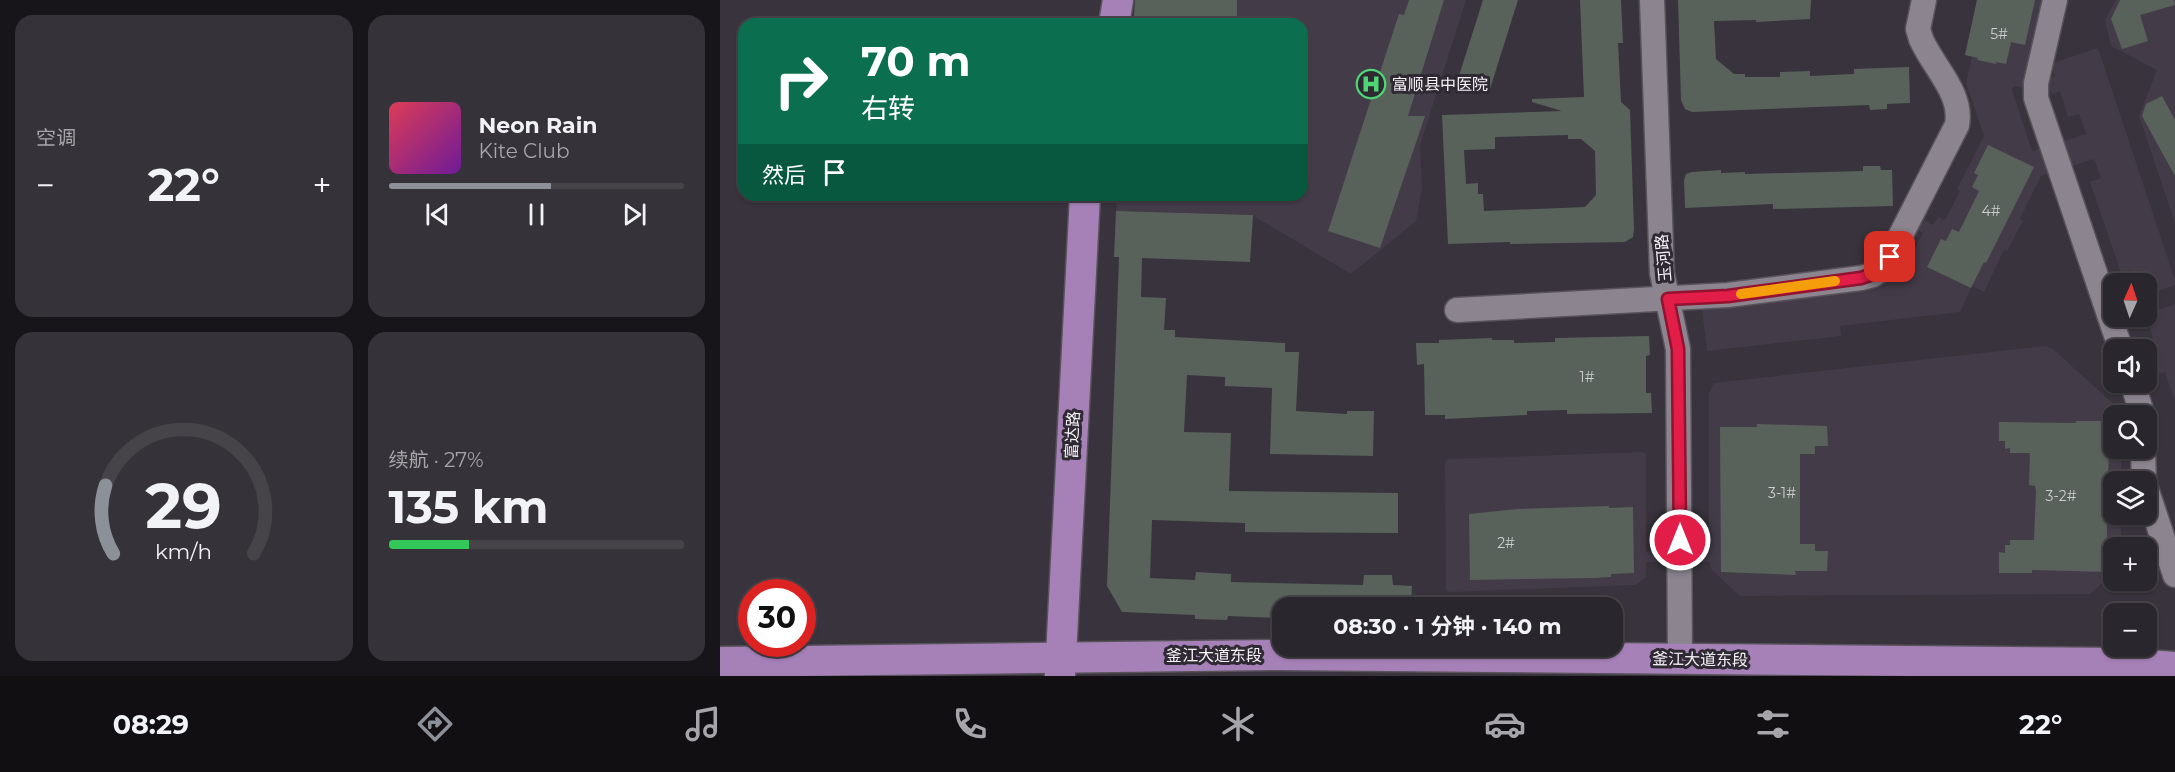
<!DOCTYPE html>
<html lang="zh">
<head>
<meta charset="utf-8">
<style>
  :root { --surface:#2a262d; --page:#363239; --text:#f1f3f6; --muted:#a5a5aa; --line:#464349; --accent:#8c9099 }
  body { margin:0; font-family:Montserrat,"Noto Sans SC",sans-serif; background:var(--page); color:var(--text); height:100vh; display:flex; flex-direction:column; font-size:22px; white-space:nowrap }
  * { box-sizing:border-box; margin:0 }
  p { font-size:20px; color:var(--muted) }
  .icon { flex:none; width:33px; height:33px; fill:none; stroke:currentColor; stroke-width:2; stroke-linecap:round; stroke-linejoin:round }
  .map { position:relative; flex:1; overflow:hidden }
  .sheet { display:flex; flex-direction:column; gap:15px; padding:15px; background:#171519; width:720px }
  .sheet>* { flex:none }
  .guide { position:absolute; left:18px; top:18px; width:570px; height:183px; border-radius:18px; box-shadow:0 2px 4px #0004,0 0 0 2px var(--line); background:#0b6e4f; color:#fff; overflow:hidden }
  .needle { width:39px; rotate:3deg }
  .fabs { position:absolute; left:1383px; top:273px; display:grid; gap:12px }
  .fabs a { display:grid; place-items:center; width:54px; height:54px; border-radius:12px; background:var(--surface); box-shadow:0 2px 4px #0004,0 0 0 2px var(--line); font-size:30px }
  .speed { position:absolute; left:18px; top:579px; display:flex; gap:12px; font-size:30px; font-weight:700; text-align:center }
  .speed>* { display:grid; place-content:center; width:78px; height:78px; border-radius:50%; background:var(--surface); box-shadow:0 2px 4px #0004,0 0 0 2px var(--line); line-height:1 }
  .speed .limit { border:9px solid #d22; background:#fff; color:#111 }
  .pin { position:absolute; display:grid; place-items:center; width:51px; height:51px; color:#fff; margin:-26px; border-radius:12px; box-shadow:0 3px 9px #0006 }
  .me { position:absolute; width:66px; margin:-33px; rotate:0deg; stroke-linejoin:round; filter:drop-shadow(0 0 4px #0008) }
  .turn { display:flex; align-items:center; gap:21px; height:126px; padding:0 24px; font-size:27px }
  .turn .icon { width:78px; height:78px; stroke-width:2.5 }
  .turn b { display:block; font-size:42px; line-height:51px }
  .then { display:flex; align-items:center; height:57px; padding:0 24px; background:#0003; gap:12px; font-size:22px }
  .big { font-size:45px; font-weight:700; line-height:1.1 }
  .sheet .tile { flex:1; display:flex; flex-direction:column; justify-content:center; gap:9px; min-width:0; padding:0 21px; border-radius:18px; background:var(--page) }
  .sheet .dial { align-items:center; gap:0 }
  .dial svg { height:156px; overflow:visible; fill:none; stroke:var(--line); stroke-width:7; stroke-linecap:round; text-anchor:middle }
  .dial text { fill:var(--text); stroke:none }
  .song { display:flex; align-items:center; gap:18px }
  .cover { width:72px; height:72px; border-radius:9px; background:linear-gradient(135deg,hsl(350 70% 55%),hsl(280 70% 35%)) }
  .played { height:6px; border-radius:3px; background:linear-gradient(90deg,var(--accent) 55%,var(--line) 55%) }
  .keys { display:flex; justify-content:space-around; direction:ltr }
  .heat { display:flex; justify-content:space-between; align-items:center; font-size:33px; direction:ltr }
  .charge { height:9px; border-radius:4px; background:linear-gradient(90deg,#34c759 27%,var(--line) 0) }
  .sheet .tiles { flex:1; display:grid; gap:15px; grid-template-columns:repeat(2,1fr) }
  .trip { position:absolute; left:552px; top:597px; width:351px; height:60px; border-radius:18px; background:var(--surface); box-shadow:0 2px 4px #0004,0 0 0 2px var(--line); font-weight:700; line-height:60px; text-align:center }
  .menu { display:flex; height:96px; justify-content:space-around; align-items:center; background:#110f12; color:var(--muted) }
  .menu .icon { width:42px; height:42px }
  .menu .on { color:var(--accent) }
  .menu b { font-size:27px; color:var(--text) }
  main { display:flex; flex:1; min-height:0 }
  .map>svg:first-child { display:block }
  .built { fill:#443b49 }
  .building { fill:#59625a; fill-rule:evenodd }
  .lines { fill:none; stroke-linecap:round; stroke-linejoin:round }
  .minor-casing { stroke:#58525a; stroke-width:27 }
  .major-casing { stroke:#58525a; stroke-width:33 }
  .minor { stroke:#8c8590; stroke-width:24 }
  .major { stroke:#a581b8; stroke-width:30 }
  .route-casing { stroke:#92132f; stroke-width:15 }
  .route { stroke:#e11d48; stroke-width:10 }
  .slow { stroke:#f59e0b; stroke-width:10 }
  .labels { text-anchor:middle; stroke-width:6; stroke-linejoin:round; paint-order:stroke }
  .number-label { font-size:14px; fill:#cfced0 }
  .poi-label { font-size:16px; fill:#f6f2f8; stroke:#2e2932; text-anchor:start }
  .street-label { font-size:16px; fill:#f6f2f8; stroke:#2e2932 }
</style>
</head>
<body>
<main>
<section class="sheet">
<div class="tiles">
<div class="tile"><p>空调</p>
<div class="heat"><a>−</a><b class="big">22°</b><a>+</a></div>
</div>
<div class="tile">
<div class="song"><i class="cover"></i><div><b>Neon Rain</b><p>Kite Club</p></div></div>
<div class="played"></div>
<div class="keys"><svg class="icon" aria-label="previous" viewBox="0 0 24 24"><path d="M18 5L8 12l10 7zM5 5v14"/></svg><svg class="icon" aria-label="pause" viewBox="0 0 24 24"><path d="M8 5v14M16 5v14"/></svg><svg class="icon" aria-label="next" viewBox="0 0 24 24"><path d="M6 5l10 7-10 7zM19 5v14"/></svg></div>
</div>
<div class="tile dial"><svg viewBox="0 0 100 80">
<path d="M14 69A42 42 0 1 1 86 69"/>
<path d="M14 69A42 42 0 0 1 10 34" stroke="#8c9099"/>
<text x="50" y="56" font-size="32" font-weight="700">29</text>
<text x="50" y="72" font-size="11">km/h</text>
</svg></div>
<div class="tile"><p>续航 · 27%</p><b class="big">135 km</b><div class="charge"></div></div>
</div>
</section>
<div class="map">
<svg width="1455" height="676" viewBox="0 0 1455 676">
  <rect width="100%" height="100%" fill="#38333c"/>
  <g class="built">
    <polygon points="427,0 746,0 700,145 702,188 696,221 631,274 532,215 396,211 398,195 582,195 582,24 424,24"/>
    <polygon points="1257,0 1323,0 1303,88 1294,86 1292,90 1312,151 1366,134 1359,114 1348,117 1340,91 1332,94 1327,79 1335,76 1330,64 1378,48 1455,280 1455,285 1427,295 1426,284 1416,283 1411,270 1401,273 1370,182 1381,178 1374,159 1321,176 1300,219 1303,221 1287,251 1284,250 1264,292 1252,286 1240,312 1120,326 1121,336 987,351 982,309 1178,280 1203,233 1198,230 1204,220 1213,225 1218,217 1225,220 1240,191 1237,189 1264,136 1246,83 1252,57 1245,55"/>
    <polygon points="1396,0 1455,0 1455,223 1419,116 1437,70 1391,46 1385,20"/>
    <polygon points="1455,304 1455,402 1445,372 1434,375 1427,353 1437,350 1426,317 1427,314"/>
    <polygon points="1326,346 1333,349 1400,410 1401,415 1394,416 1394,448 1401,449 1401,481 1394,482 1394,514 1401,515 1401,547 1394,548 1393,573 1370,594 1020,596 992,570 989,562 926,562 926,577 916,585 728,592 726,589 725,462 728,459 923,452 926,454 926,552 989,553 989,393 994,383"/>
  </g>
  <g class="building">
    <polygon points="415,0 517,0 517,18 414,16"/>
    <polygon points="689,0 724,0 688,116 705,116 660,248 608,231 679,14 684,15"/>
    <polygon points="763,0 798,0 770,89 738,79"/>
    <path d="M860,0H901L903,43H898L901,102L910,110L914,229L913,237L905,242L790,244V242L728,244L722,115L842,111L812,102V99L864,97ZM848,135V139H861L875,151L876,195L865,207L764,211L763,194H758V183L746,184L744,150L775,149V137Z"/>
    <polygon points="958,0 1091,0 1090,19 1036,22 1036,20 994,21 996,59 1014,74 1025,74 1025,77 1060,77 1060,72 1090,71 1090,76 1134,74 1134,69 1189,67 1190,103 1167,104 1167,109 1150,110 1149,105 972,112 965,109 961,100"/>
    <polygon points="1257,0 1315,0 1305,45 1291,42 1286,64 1276,62 1276,64 1257,60 1258,58 1245,55"/>
    <polygon points="1400,0 1454,0 1455,5 1420,15 1428,41 1402,49 1391,19"/>
    <polygon points="1442,96 1455,120 1455,176 1422,116 1426,104"/>
    <polygon points="1268,145 1314,167 1266,263 1264,262 1251,288 1207,267 1221,239 1226,241 1232,229 1239,232 1259,191 1252,187 1258,175 1254,173"/>
    <polygon points="1143,166 1160,166 1161,170 1172,170 1173,206 1053,209 1053,204 965,208 964,180 966,174 972,172 1001,170 1001,173 1025,172 1025,174 1143,171"/>
    <polygon points="396,211 533,215 530,262 422,258 421,297 446,298 444,330 455,330 455,337 565,343 565,352 579,352 576,411 627,414 627,411 654,411 653,456 550,454 552,388 505,386 505,377 467,375 464,432 511,433 509,491 678,493 678,533 525,532 525,523 432,520 430,578 475,580 476,572 511,574 511,582 643,585 644,575 672,575 673,585 692,586 691,608 562,608 562,618 508,616 507,620 475,619 475,615 402,612 387,586 399,257 394,257"/>
    <polygon points="929,336 930,355 926,356 926,393 931,393 932,413 847,414 847,410 807,411 807,415 725,419 725,415 705,415 704,364 697,365 696,343 719,343 719,340 772,338 772,340 794,340 794,343 835,342 835,338"/>
    <polygon points="1356,421 1390,421 1387,503 1387,545 1390,545 1389,572 1312,570 1312,573 1279,573 1279,552 1285,553 1285,545 1290,545 1290,540 1314,540 1316,491 1315,486 1309,485 1310,453 1290,453 1290,448 1285,449 1285,441 1279,441 1279,422 1356,423"/>
    <polygon points="1037,424 1107,426 1108,446 1095,446 1095,454 1080,454 1080,544 1095,544 1095,551 1108,551 1107,571 1075,571 1076,575 1001,572 1000,427 1037,427"/>
    <polygon points="889,506 889,508 913,507 914,573 891,574 891,577 872,578 750,580 749,514 798,509"/>
  </g>
  <g class="lines">
    <g class="minor-casing">
      <g id="minor">
        <polyline points="932,0 942,273 958,349 960,659"/>
        <polyline points="1335,0 1316,83 1316,98 1401,350"/>
        <path d="M737,310L1008,295L1141,278L1153,275L1164,268L1237,125C1243,93 1213,67 1201,39L1198,29L1204,0"/>
        <polyline points="1412,382 1423,416"/>
        <polyline points="1423,448 1424,482"/>
        <polyline points="1426,488 1455,575"/>
      </g>
    </g>
    <g class="major-casing">
      <g id="major">
        <polyline points="394,24 398,0"/>
        <polyline points="0,662 557,655 1402,663 1455,667"/>
        <polyline points="340,676 365,195"/>
      </g>
    </g>
    <use href="#minor" class="minor"/>
    <use href="#major" class="major"/>
  </g>
  <g class="lines">
    <g class="route-casing">
      <path id="route" d="M960,540L958,349L948,299L1008,296L1141,278C1155,274 1163,269 1170,257"/>
    </g>
    <use href="#route" class="route"/>
    <polyline class="slow" points="1021,294 1115,281"/>
  </g>
  <defs>
    <g id="hospital-ring" transform="scale(1.5)"><circle r="9.5" fill="#2e2932" stroke="#4ed675" stroke-width="1.5"/><path d="M-5-5h3v3.5h4V-5h3V5h-3V1.5h-4V5h-3Z" fill="#4ed675"/></g>
  </defs>
  <g fill-rule="evenodd">
    <use href="#hospital-ring" x="651" y="84"/>
  </g>
  <g class="labels">
    <g class="number-label">
      <text x="1279" y="39">5#</text>
      <text x="1271" y="216">4#</text>
      <text x="867" y="382">1#</text>
      <text x="1062" y="498">3-1#</text>
      <text x="1341" y="501">3-2#</text>
      <text x="786" y="548">2#</text>
    </g>
    <g class="poi-label">
      <text x="672" y="90">富顺县中医院</text>
    </g>
    <g class="street-label">
      <text transform="translate(943 258) rotate(-95)" y="6">玉河路</text>
      <text transform="translate(352 435) rotate(-87)" y="6">富达路</text>
      <text x="494" y="661">釜江大道东段</text>
      <text transform="translate(980 659) rotate(1)" y="6">釜江大道东段</text>
    </g>
  </g>
</svg>
<div class="fabs">
<a><svg class="needle" viewBox="-14 -14 28 28"><path d="M0-13l5 13h-10z" fill="#e53935"/><path d="M0 13l5-13h-10z" fill="#a5a5aa"/></svg></a>
<a><svg class="icon" aria-label="sound" viewBox="0 0 24 24"><path d="M4 9h4l5-4v14l-5-4H4zM17 9q2 3 0 6"/></svg></a>
<a><svg class="icon" aria-label="search" viewBox="0 0 24 24"><circle cx="10" cy="10" r="6"/><path d="M15 15l6 6"/></svg></a>
<a><svg class="icon" aria-label="layers" viewBox="0 0 24 24"><path d="M12 4l9 5-9 5-9-5zM3 14l9 5 9-5"/></svg></a>
<a>+</a>
<a>−</a>
</div>
<div class="speed"><div class="limit">30</div></div>
<div class="pin" style="left:1170px;top:257px;background:#d93025"><svg class="icon" aria-label="arrive" viewBox="0 0 24 24"><path d="M6 21V4h12l-3 4 3 4H6"/></svg></div>
<svg class="me" style="left:960px;top:540px" viewBox="-20 -20 40 40"><circle r="17" fill="#e11d48" stroke="#fff" stroke-width="3"/><path d="M0-11L8 9 0 5-8 9z" fill="#fff"/></svg>
<div class="trip">08:30 · 1 分钟 · 140 m</div>
<div class="guide">
<div class="turn"><svg class="icon" aria-label="right" viewBox="0 0 24 24"><path d="M7 20v-9h11M14 6l5 5-5 5"/></svg><div><b>70 m</b>右转</div></div>
<div class="then">然后<svg class="icon" aria-label="arrive" viewBox="0 0 24 24"><path d="M6 21V4h12l-3 4 3 4H6"/></svg></div>
</div>
</div>
</main>
<nav class="menu">
<b>08:29</b>
<svg class="icon on" aria-label="directions" viewBox="0 0 24 24"><path d="M12 3l9 9-9 9-9-9zM9 14v-3h6M13 9l2 2-2 2"/></svg>
<svg class="icon" aria-label="music" viewBox="0 0 24 24"><path d="M9 18V5l10-2v13"/><circle cx="6" cy="18" r="3"/><circle cx="16" cy="16" r="3"/></svg>
<svg class="icon" aria-label="phone" viewBox="0 0 24 24"><path d="M5 4h4l2 5-3 2q2 4 5 5l2-3 5 2v4C11 20 4 13 5 4z"/></svg>
<svg class="icon" aria-label="climate" viewBox="0 0 24 24"><path d="M12 3v18M4 7l16 10M4 17L20 7"/></svg>
<svg class="icon" aria-label="car" viewBox="0 0 24 24"><path d="M5 17H2v-5l4-1 3-4h7l3 4 3 1v5h-3M9 17h6M6 11h13"/><circle cx="7" cy="17" r="2"/><circle cx="17" cy="17" r="2"/></svg>
<svg class="icon" aria-label="filters" viewBox="0 0 24 24"><path d="M4 7h16M4 17h16"/><circle cx="9" cy="7" r="2"/><circle cx="15" cy="17" r="2"/></svg>
<b>22°</b>
</nav>
</body>
</html>
